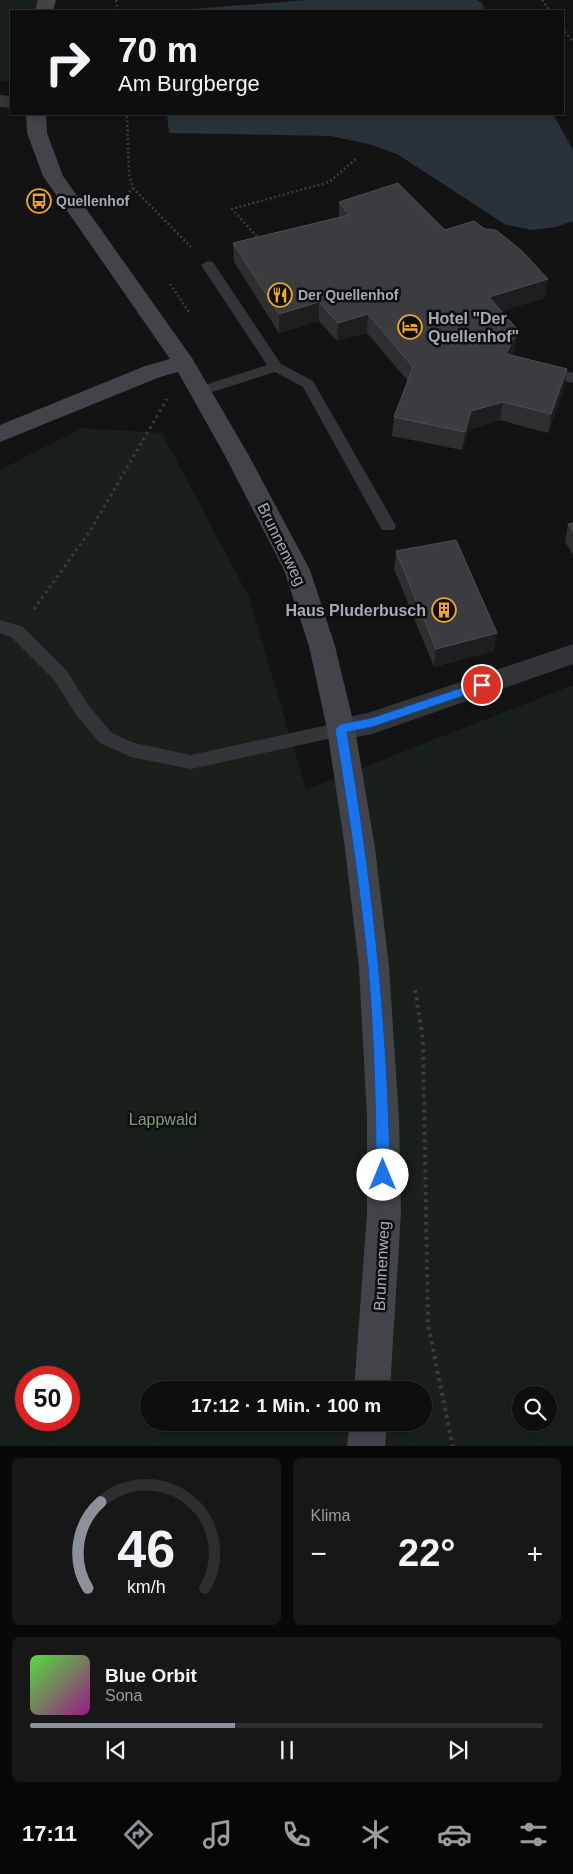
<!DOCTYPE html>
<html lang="de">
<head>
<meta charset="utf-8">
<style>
  :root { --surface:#0e0e0f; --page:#171718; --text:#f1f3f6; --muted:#9b9c9e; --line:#2e2e2f; --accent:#8c9099 }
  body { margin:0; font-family:Arial,sans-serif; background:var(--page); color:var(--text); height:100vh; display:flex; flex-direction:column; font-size:19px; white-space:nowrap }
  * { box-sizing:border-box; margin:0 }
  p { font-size:16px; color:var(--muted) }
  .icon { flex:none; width:28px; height:28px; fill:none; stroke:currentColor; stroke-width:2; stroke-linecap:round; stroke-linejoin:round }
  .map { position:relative; height:1446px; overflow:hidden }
  .details { display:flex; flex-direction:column; gap:12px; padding:12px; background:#080808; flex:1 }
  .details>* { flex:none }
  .hud { position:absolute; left:10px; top:10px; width:554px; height:105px; border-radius:0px; box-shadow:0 2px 8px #0003,0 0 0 1px var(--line); background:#0e0e0f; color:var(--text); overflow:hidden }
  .fabs { position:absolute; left:512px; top:1386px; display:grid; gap:10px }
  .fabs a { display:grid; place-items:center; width:45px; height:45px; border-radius:50%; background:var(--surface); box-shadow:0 2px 8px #0003,0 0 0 1px var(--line); font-size:25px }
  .speed { position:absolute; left:15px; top:1366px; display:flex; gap:10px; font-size:25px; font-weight:700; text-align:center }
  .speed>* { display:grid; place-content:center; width:65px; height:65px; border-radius:50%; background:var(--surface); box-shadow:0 2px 8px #0003,0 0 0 1px var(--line); line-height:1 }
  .speed .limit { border:8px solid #d22; background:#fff; color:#111 }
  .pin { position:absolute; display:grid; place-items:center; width:42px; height:42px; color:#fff; margin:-21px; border:2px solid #fff; border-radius:50%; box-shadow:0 1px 5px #0007 }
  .me { position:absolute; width:55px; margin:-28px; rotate:0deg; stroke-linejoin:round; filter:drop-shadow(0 0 4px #0008) }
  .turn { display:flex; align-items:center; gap:18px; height:105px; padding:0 25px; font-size:22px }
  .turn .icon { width:65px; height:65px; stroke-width:2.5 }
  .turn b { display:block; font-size:35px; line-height:42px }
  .big { font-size:38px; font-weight:700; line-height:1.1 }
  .details .tile { flex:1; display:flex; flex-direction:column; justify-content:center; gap:8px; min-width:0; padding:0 18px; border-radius:8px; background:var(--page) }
  .details .dial { align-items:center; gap:0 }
  .dial svg { height:130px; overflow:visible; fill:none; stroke:var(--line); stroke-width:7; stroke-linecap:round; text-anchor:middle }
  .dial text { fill:var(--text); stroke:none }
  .song { display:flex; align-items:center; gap:15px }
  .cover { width:60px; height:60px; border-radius:8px; background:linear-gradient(135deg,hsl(110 70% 55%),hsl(310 70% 35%)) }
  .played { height:5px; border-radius:2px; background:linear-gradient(90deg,var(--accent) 40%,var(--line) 40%) }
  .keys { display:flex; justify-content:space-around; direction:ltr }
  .heat { display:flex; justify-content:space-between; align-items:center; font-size:28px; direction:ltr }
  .details .tiles { flex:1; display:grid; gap:12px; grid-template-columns:1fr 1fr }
  .tile:last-child { grid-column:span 2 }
  .trip { position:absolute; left:140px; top:1381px; width:292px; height:50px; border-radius:25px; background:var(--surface); box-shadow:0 2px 8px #0003,0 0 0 1px var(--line); font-weight:700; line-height:50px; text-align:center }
  .menu { display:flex; height:80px; justify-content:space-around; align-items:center; background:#060606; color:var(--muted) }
  .menu .icon { width:35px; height:35px }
  .menu .active { color:var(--accent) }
  .menu b { font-size:22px; color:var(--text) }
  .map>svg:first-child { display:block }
  .green { fill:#191f1a; fill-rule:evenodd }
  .water { fill:#293238 }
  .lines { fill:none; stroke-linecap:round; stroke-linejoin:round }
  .path-far2 { stroke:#3a3c40; stroke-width:2.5; stroke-dasharray:2 2.5; stroke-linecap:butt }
  .path-far1 { stroke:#3a3c40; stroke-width:3; stroke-dasharray:2.5 4; stroke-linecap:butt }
  .path { stroke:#3a3c40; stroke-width:4; stroke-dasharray:3 4.5; stroke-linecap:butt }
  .service { fill:#343539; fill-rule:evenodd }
  .minor { fill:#343539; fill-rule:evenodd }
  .secondary { fill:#424449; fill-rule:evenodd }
  .wall { fill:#2f2f32 }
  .shaded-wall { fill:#1e1e20 }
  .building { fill:#3b3c40; stroke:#4c4e52 }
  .route { fill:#1a73e8; stroke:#114b97 }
  .labels { text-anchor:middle; stroke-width:5; stroke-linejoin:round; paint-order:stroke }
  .far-poi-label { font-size:14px; font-weight:bold; fill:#a4aab5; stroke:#0e0e0f; text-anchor:start }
  .poi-label { font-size:16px; font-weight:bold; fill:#a4aab5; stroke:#0e0e0f; text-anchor:start }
  .street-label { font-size:16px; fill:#a4aab5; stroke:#0e0e0f }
  .park-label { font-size:16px; fill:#7b9f7c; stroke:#0e0e0f }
</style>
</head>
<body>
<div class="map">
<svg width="573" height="1447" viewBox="0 0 573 1447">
  <rect width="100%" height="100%" fill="#131314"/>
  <g class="green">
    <polygon points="0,0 47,0 44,11 11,11 11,81 0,81"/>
    <path d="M82,428L162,433L249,597L306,790L573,685V1446L0,1447V470ZM26,1378H69V1420H26ZM149,1390H424V1422H149ZM521,1395H549V1422H521Z"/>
  </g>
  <g class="water">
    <polygon points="308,0 477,0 482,3 485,11 165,11"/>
    <polygon points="167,114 553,114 573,150 573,221 556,227 533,230 506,225 397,154 372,145 331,136 169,133"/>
  </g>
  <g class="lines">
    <g class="path-far2">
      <polyline points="116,0 118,11"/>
      <polyline points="542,0 550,11"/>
      <polyline points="562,28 573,42"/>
      <polyline points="133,188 191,247"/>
      <polyline points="113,208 133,188 129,174 127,114"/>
      <polyline points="260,240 232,209 329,182 356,159"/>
      <polyline points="170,284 189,312"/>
    </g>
    <polyline class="path-far1" points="34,609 90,531 167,399"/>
    <polyline class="path" points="415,990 423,1040 428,1325 453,1447"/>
    <g class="service">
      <polygon points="208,261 213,262 281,364 313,381 396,526 394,530 382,530 303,387 275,372 200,396 195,394 193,391 195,388 267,365 201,265"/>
      <polygon points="544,366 573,373 573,383 539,374 537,371"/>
      <polygon points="0,620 23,627 66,670 89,706 112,733 134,743 191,755 341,722 347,724 350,729 347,734 341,736 191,769 131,757 100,743 77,716 54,680 11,637 0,633"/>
    </g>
    <g class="minor">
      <polygon points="0,95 11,96 11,108 0,107"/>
      <polygon points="573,644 573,664 372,734 341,740 331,737 327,729 331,721 371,712"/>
    </g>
    <g class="secondary">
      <polygon points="38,0 56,0 53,11 35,11"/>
      <polygon points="26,114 46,114 47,133 63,176 192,358 248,454 310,570 335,646 355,729 375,848 389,967 399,1118 401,1213 390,1390 354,1390 367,1213 367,1118 359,967 345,848 327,729 309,646 284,570 224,454 178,372 160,377 0,442 0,425 145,366 170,359 43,176 27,133"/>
      <polygon points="350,1422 387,1422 385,1447 347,1447"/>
    </g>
  </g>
  <g class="wall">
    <polygon points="339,202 445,230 548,279 545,298 501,311 515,349 512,355 567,369 564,388 548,433 500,420 469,430 462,450 392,436 394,417 408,381 367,333 337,341 319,321 279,333 234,262 233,243 339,217"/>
    <polygon points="573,523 573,555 565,542 568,524"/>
    <polygon points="396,551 494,651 434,667 394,569"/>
  </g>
  <g class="shaded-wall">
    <polygon points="548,279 545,298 487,316 489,297"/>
    <polygon points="319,302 319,321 279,333 279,314"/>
    <polygon points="368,314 367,333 337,341 338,323"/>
    <polygon points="518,330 515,349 503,372 506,354"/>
    <polygon points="567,369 564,388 548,433 551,414"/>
    <polygon points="503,402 500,420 469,430 462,450 465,432 471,411"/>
    <polygon points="497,633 494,651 434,667 436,649"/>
  </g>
  <g class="building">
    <polygon points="398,183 445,230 474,221 485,229 496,230 522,251 548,279 489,297 518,330 506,354 567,369 551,414 503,402 471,411 465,432 394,417 413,367 368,314 338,323 319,302 279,314 233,243 349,215 339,202"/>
    <polygon points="573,523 573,531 568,524"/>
    <polygon points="456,540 497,633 436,649 396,551"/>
  </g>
  <path class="route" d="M482,681L487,685L486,688L372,727L347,732C372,881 388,1024 390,1175L388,1180L383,1182L378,1180L376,1175C376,1106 374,1035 368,966C360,887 348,808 335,729L341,724L372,718Z"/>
  <defs>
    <g id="bus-ring" transform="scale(1.25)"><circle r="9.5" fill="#0e0e0f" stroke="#eea630" stroke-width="1.5"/><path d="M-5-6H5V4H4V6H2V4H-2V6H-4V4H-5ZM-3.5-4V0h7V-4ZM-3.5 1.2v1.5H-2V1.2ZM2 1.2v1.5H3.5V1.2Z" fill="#eea630"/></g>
    <g id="restaurant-ring" transform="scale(1.25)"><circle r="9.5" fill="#0e0e0f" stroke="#eea630" stroke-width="1.5"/><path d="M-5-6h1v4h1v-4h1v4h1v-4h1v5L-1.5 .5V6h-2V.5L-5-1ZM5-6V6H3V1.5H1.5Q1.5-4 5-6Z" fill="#eea630"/></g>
    <g id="hotel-ring" transform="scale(1.25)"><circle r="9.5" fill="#0e0e0f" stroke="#eea630" stroke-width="1.5"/><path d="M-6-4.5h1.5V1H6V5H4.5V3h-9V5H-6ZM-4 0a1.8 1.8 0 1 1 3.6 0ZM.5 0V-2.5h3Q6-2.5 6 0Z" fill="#eea630"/></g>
    <g id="building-ring" transform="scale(1.25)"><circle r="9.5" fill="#0e0e0f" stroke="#eea630" stroke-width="1.5"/><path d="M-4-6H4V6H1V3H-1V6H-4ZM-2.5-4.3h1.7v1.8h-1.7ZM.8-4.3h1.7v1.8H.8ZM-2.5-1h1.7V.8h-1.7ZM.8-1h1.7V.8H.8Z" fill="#eea630"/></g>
  </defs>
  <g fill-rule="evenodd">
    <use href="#bus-ring" x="39" y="201"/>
    <use href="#restaurant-ring" x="280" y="295"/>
    <use href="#hotel-ring" x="410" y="327"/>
    <use href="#building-ring" x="444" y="610"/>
  </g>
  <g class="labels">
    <g class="far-poi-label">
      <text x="56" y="206">Quellenhof</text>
      <text x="298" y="300">Der Quellenhof</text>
    </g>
    <g class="poi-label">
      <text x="428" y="324">Hotel "Der<tspan x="428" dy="18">Quellenhof"</tspan></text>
      <text x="426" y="616" text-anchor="end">Haus Pluderbusch</text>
    </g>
    <g class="street-label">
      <text transform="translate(282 544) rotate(64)" y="6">Brunnenweg</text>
      <text transform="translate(381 1266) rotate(-87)" y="6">Brunnenweg</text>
    </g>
    <g class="park-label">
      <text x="163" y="1125">Lappwald</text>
    </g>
  </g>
</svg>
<div class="fabs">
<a><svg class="icon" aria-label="search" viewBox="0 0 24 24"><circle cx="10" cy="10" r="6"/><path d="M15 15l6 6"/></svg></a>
</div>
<div class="speed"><div class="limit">50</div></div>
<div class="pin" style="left:482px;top:685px;background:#d93025"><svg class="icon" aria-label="arrive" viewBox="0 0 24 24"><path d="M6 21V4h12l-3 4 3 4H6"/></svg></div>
<svg class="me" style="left:383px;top:1175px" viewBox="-20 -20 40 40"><circle r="19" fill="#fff"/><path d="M0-13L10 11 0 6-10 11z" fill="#1a73e8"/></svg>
<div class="trip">17:12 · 1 Min. · 100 m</div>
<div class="hud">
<div class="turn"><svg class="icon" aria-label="right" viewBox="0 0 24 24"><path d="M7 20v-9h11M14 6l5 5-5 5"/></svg><div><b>70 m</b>Am Burgberge</div></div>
</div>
</div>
<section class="details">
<div class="tiles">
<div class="tile dial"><svg viewBox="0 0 100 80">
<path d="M14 69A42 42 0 1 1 86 69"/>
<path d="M14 69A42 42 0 0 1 22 16" stroke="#8c9099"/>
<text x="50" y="56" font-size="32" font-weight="700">46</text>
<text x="50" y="72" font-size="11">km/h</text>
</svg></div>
<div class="tile"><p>Klima</p>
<div class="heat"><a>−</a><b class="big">22°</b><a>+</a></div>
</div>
<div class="tile">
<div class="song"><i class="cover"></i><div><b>Blue Orbit</b><p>Sona</p></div></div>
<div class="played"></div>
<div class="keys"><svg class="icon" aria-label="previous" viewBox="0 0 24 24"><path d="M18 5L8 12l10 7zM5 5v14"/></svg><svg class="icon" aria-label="pause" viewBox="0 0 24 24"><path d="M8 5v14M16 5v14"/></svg><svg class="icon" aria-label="next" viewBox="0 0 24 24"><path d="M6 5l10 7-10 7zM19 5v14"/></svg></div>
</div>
</div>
</section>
<nav class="menu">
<b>17:11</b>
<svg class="icon active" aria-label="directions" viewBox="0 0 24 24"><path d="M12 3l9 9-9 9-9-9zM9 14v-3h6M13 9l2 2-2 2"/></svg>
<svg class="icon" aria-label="music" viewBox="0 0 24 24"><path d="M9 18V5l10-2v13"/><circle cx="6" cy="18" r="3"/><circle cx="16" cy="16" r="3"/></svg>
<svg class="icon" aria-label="phone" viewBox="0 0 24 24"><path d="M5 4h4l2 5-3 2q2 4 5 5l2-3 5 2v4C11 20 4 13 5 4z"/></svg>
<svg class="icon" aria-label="climate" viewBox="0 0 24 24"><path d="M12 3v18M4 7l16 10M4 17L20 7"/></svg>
<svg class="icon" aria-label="car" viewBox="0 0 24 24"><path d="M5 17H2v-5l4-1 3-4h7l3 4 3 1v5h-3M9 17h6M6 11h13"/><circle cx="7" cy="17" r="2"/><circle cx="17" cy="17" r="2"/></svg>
<svg class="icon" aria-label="filters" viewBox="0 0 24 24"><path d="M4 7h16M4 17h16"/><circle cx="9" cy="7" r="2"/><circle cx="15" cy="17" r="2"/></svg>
</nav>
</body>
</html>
